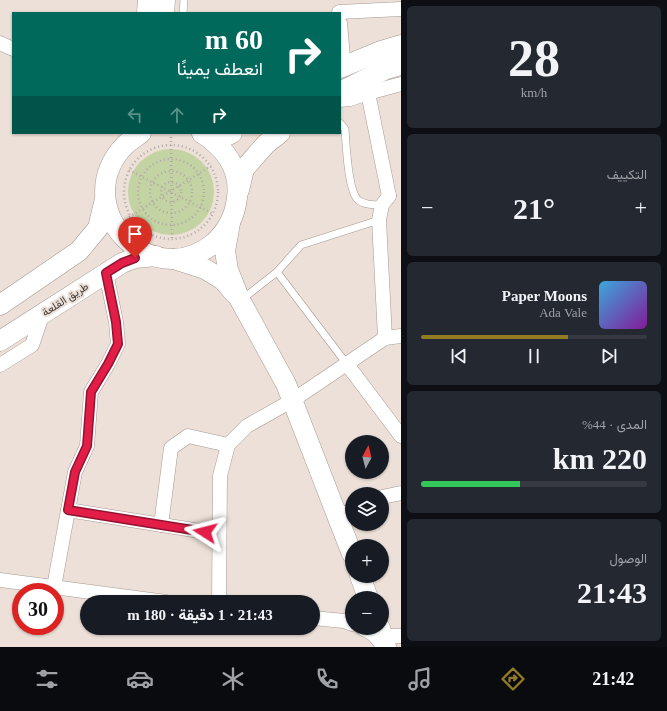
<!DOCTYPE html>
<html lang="ar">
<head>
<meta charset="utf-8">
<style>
  :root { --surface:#171b24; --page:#242831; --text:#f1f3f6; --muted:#9ea1a6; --line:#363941; --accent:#927b21 }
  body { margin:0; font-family:"Times New Roman",Vazirmatn,serif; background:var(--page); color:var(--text); direction:rtl; height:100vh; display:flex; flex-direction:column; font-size:15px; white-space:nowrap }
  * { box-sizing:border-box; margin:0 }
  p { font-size:13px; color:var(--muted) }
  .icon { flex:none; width:22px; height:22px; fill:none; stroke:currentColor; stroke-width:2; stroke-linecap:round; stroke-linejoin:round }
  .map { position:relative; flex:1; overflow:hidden; direction:ltr }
  .sheet { display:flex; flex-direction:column; gap:6px; padding:6px; background:#0d0f14; width:266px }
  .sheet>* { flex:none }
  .hud { position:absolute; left:12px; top:12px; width:329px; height:122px; border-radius:0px; box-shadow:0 1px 3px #0004; direction:rtl; background:#00695c; color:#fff; overflow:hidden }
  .needle { width:26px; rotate:7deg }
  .fabs { position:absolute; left:345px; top:435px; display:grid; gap:8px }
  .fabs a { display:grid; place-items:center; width:44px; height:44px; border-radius:50%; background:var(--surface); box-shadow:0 1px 3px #0004; font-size:20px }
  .speed { position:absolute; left:12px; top:583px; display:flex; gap:8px; font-size:20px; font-weight:700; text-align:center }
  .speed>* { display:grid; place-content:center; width:52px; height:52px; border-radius:50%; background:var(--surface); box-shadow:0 1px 3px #0004; line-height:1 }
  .speed .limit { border:6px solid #d22; background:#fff; color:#111 }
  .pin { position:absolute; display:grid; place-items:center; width:34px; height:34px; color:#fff; margin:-41px -17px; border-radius:50% 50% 50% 0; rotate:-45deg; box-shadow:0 0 4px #0007 }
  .pin .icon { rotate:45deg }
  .me { position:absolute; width:44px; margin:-22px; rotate:279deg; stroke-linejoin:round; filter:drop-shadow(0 0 3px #0008) }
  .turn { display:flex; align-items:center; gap:14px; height:84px; padding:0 12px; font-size:18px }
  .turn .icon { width:52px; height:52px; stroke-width:2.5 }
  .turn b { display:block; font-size:28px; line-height:34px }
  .lanes { display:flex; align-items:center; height:38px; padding:0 12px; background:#0003; justify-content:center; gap:20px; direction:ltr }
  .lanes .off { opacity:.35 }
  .big { font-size:30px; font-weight:800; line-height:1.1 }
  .sheet .card { flex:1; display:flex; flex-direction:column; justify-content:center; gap:6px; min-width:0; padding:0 14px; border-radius:6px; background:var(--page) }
  .sheet .dial { align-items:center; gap:0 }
  .dial b { font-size:52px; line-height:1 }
  .song { display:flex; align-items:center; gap:12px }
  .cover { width:48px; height:48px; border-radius:6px; background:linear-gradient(135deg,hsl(200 70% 55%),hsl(290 70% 35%)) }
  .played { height:4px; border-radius:2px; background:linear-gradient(90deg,var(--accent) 65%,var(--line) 65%) }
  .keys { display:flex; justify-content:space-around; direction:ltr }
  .heat { display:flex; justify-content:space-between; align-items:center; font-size:22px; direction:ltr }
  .charge { height:6px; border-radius:3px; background:linear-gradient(90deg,#34c759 44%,var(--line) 0) }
  .trip { position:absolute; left:80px; top:595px; width:240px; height:40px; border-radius:20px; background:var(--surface); box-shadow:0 1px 3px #0004; font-weight:800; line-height:40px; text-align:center; direction:rtl }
  .menu { display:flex; height:64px; justify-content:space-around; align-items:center; background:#090b0e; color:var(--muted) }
  .menu .icon { width:28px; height:28px }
  .menu .on { color:var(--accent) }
  .menu b { font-size:18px; color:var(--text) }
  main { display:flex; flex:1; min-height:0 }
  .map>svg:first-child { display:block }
  .grass { fill:#c3d3a3 }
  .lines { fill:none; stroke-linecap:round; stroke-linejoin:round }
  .lane-casing { stroke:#a59a92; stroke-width:8 }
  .street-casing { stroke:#a59a92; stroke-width:15 }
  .secondary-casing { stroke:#a59a92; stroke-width:21 }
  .path { stroke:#b2a8a2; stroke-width:2.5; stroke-dasharray:1 3; stroke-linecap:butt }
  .lane { stroke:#fff; stroke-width:7 }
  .street { stroke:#fff; stroke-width:14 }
  .secondary { stroke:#fff; stroke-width:20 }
  .route-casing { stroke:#92132f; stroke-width:10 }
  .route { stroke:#e11d48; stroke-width:7 }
  .labels { text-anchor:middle; stroke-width:4; stroke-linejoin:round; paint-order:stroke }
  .street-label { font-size:11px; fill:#413c39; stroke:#ece0d8 }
</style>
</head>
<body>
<main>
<section class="sheet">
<div class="card dial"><b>28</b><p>km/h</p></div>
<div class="card"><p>التكييف</p>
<div class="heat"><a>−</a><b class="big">21°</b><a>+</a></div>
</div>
<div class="card">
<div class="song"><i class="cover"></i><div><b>Paper Moons</b><p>Ada Vale</p></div></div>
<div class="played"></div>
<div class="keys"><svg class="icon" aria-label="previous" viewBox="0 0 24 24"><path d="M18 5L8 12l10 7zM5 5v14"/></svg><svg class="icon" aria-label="pause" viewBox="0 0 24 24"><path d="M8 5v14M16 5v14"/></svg><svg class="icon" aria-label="next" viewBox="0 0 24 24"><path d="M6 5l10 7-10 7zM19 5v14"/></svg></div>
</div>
<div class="card"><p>المدى · 44%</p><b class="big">220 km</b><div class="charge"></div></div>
<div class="card"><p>الوصول</p><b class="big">21:43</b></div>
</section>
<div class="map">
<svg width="401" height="647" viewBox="0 0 401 647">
  <rect width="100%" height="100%" fill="#ece0d8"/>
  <circle class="grass" cx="171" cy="192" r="43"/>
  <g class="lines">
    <g class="lane-casing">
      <g id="lane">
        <polyline points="183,13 184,0"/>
        <path d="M340,123L345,129C346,144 348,191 358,200C364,205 374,205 382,205"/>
        <polyline points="277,272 346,363"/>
        <polyline points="241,300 277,272 301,245 379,220"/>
      </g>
    </g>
    <g class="street-casing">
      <g id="street">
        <polyline points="339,12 401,9"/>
        <polyline points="340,23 343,57 340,63"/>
        <polyline points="0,43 13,49"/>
        <polyline points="368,93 389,196"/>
        <polyline points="340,100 350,99 368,93 401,84"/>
        <polyline points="385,338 379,220 382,205 389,196"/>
        <polyline points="346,363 401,436"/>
        <polyline points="0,365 32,345 43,313"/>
        <polyline points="382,497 401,493"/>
        <polyline points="68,510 219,534"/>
        <polyline points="338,517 352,510"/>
        <polyline points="161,525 171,448 188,436 228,445"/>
        <polyline points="0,580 166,602"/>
        <polyline points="54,587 75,472 87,446 91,392 108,364 118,344 116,322 106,273"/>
        <polyline points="219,602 220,476 228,445 247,426 293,400 385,338 401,336"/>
        <polyline points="313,618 344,621 352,624"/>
        <polyline points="362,628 373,634 384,647"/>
        <polyline points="383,636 401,636"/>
      </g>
    </g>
    <g class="secondary-casing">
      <g id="secondary">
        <polyline points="147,13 148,0"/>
        <polyline points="164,13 165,0"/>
        <polyline points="340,68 381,51 401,45"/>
        <polyline points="340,92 386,69 401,65"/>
        <path d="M141,133C136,137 129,141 124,146C67,208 151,295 214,243C227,231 235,216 237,198C241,169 225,148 202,133"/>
        <polyline points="202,133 226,136 232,133"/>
        <polyline points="239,190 244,169 266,144 280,133"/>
        <polyline points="230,223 225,251 228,270 240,300 286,384 352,554"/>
        <polyline points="174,259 205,269 223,280 235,294"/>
        <polyline points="0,305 79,251 98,228 105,199"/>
        <polyline points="0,341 122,263 135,258 156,256"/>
        <polyline points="360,576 368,598"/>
        <polyline points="380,628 386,647"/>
      </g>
    </g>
    <g class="path">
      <polyline points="171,133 172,240"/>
      <circle cx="171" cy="192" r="47"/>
      <circle cx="171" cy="192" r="33"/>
      <polyline points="129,170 213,214"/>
      <circle cx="171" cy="192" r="21"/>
      <circle cx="171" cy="192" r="10"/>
      <polyline points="129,217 211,166"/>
    </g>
    <use href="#lane" class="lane"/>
    <use href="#street" class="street"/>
    <use href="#secondary" class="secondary"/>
  </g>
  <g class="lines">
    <g class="route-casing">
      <polyline id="route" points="135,258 122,263 106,273 116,322 118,344 108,364 91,392 87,446 75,472 68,510 205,532"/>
    </g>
    <use href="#route" class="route"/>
  </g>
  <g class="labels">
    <g class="street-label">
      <text transform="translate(65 299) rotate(-33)" y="4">طريق القلعة</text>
    </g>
  </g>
</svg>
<div class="fabs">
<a><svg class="needle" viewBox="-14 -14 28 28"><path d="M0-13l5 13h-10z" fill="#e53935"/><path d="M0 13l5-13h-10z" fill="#9ea1a6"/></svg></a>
<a><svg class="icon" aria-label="layers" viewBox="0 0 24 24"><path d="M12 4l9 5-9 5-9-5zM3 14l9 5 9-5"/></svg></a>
<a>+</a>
<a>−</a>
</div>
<div class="speed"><div class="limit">30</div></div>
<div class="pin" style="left:135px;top:258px;background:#d93025"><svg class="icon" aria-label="arrive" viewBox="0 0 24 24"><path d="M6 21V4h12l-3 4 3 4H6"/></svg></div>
<svg class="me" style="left:205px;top:532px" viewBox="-20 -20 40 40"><path d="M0-17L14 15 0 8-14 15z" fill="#e11d48" stroke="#fff" stroke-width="4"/></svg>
<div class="trip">21:43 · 1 دقيقة · 180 m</div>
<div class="hud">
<div class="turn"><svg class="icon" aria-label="right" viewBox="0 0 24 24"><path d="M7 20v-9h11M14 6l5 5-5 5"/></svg><div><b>60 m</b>انعطف يمينًا</div></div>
<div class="lanes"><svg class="icon off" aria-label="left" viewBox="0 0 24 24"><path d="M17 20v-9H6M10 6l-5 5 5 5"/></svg><svg class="icon off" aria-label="ahead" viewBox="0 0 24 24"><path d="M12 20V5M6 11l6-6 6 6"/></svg><svg class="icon" aria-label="right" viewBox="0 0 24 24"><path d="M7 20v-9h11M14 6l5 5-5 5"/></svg></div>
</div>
</div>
</main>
<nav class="menu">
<b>21:42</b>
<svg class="icon on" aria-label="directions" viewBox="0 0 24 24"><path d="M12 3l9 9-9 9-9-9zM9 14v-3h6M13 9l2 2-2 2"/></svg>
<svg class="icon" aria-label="music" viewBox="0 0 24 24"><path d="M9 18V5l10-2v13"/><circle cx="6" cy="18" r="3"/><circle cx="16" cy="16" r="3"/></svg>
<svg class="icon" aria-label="phone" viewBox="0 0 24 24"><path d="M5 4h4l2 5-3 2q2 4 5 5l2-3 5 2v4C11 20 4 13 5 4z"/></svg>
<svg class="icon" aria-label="climate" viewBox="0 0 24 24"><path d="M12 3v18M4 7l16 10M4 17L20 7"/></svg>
<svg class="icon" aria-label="car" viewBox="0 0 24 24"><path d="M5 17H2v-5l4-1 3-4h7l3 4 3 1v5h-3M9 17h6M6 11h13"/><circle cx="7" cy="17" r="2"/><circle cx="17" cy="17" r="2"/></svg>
<svg class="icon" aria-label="filters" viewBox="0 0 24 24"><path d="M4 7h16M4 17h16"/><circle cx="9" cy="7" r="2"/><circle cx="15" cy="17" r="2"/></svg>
</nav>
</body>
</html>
